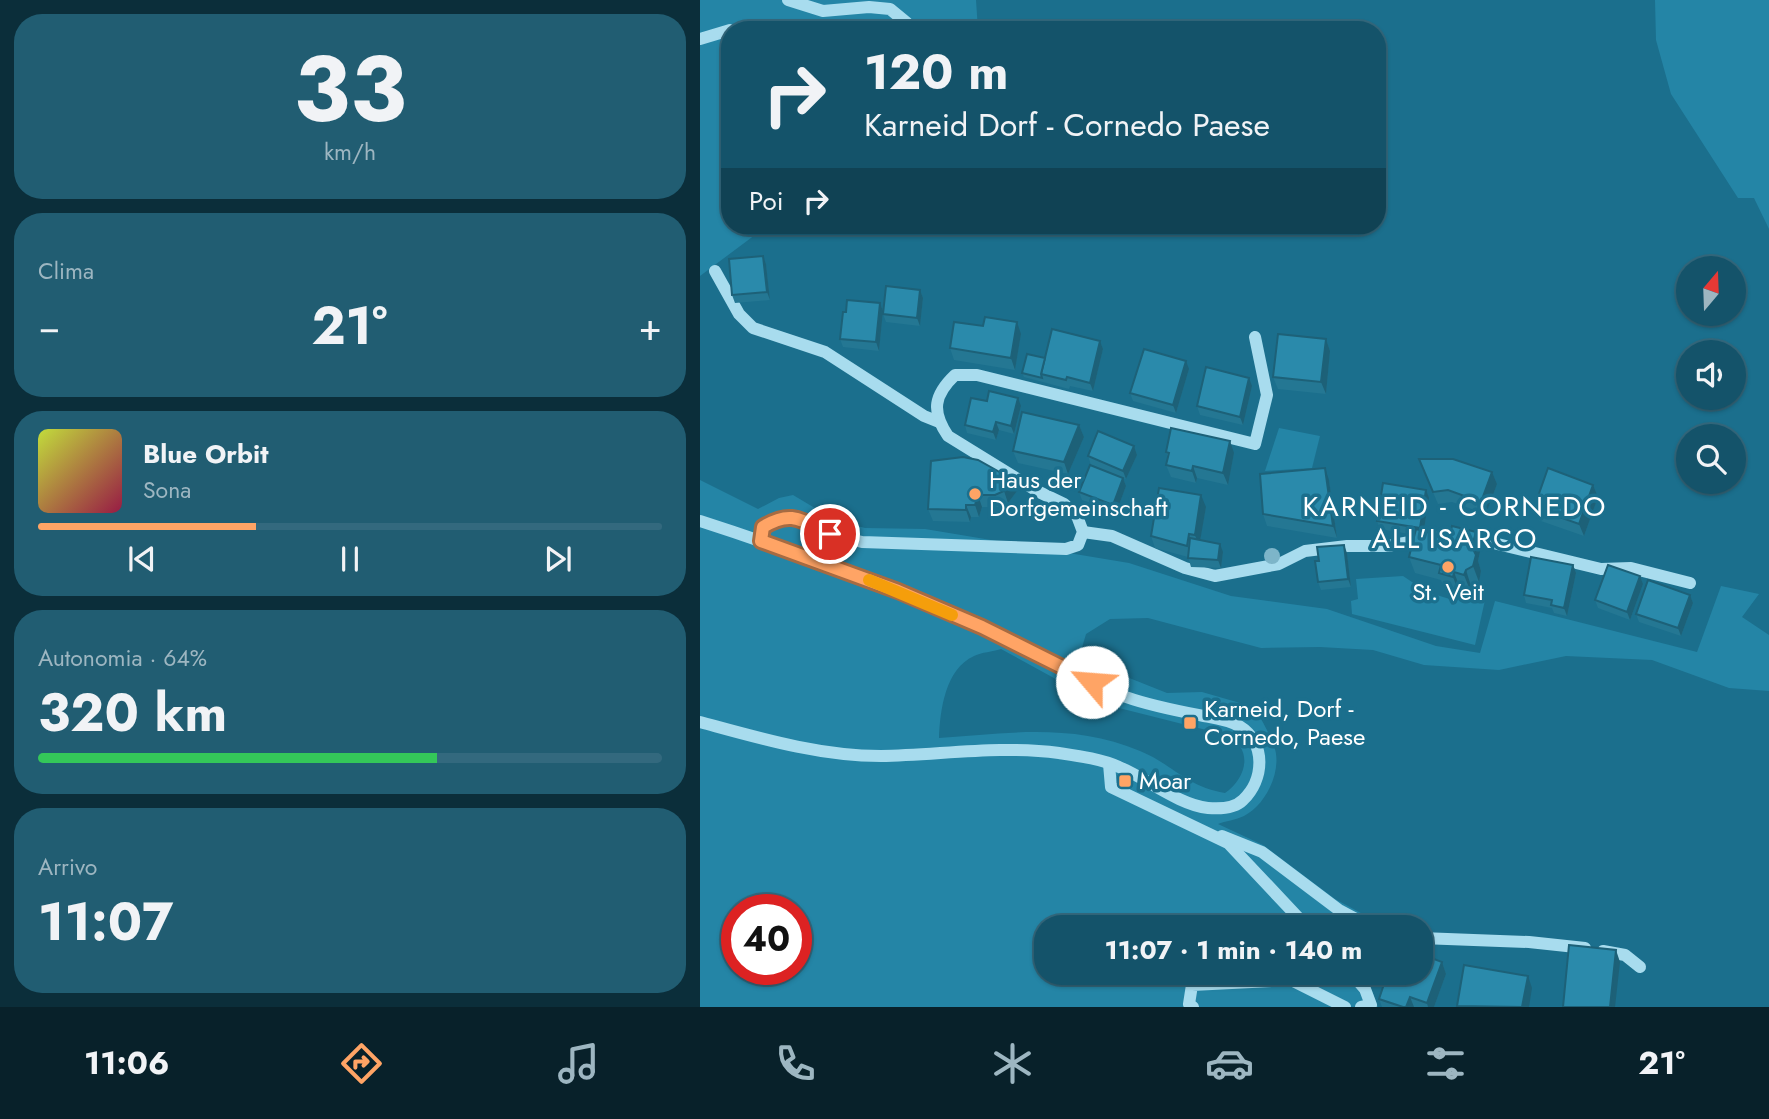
<!DOCTYPE html>
<html lang="it">
<head>
<meta charset="utf-8">
<style>
  :root { --surface:#14536a; --page:#215d72; --text:#f1f3f6; --muted:#9db6c1; --line:#33697e; --accent:#ffa465 }
  body { margin:0; font-family:Jost,sans-serif; background:var(--page); color:var(--text); height:100vh; display:flex; flex-direction:column; font-size:26px; white-space:nowrap }
  * { box-sizing:border-box; margin:0 }
  p { font-size:23px; color:var(--muted) }
  .icon { flex:none; width:38px; height:38px; fill:none; stroke:currentColor; stroke-width:2; stroke-linecap:round; stroke-linejoin:round }
  .map { position:relative; flex:1; overflow:hidden }
  .drawer { display:flex; flex-direction:column; gap:14px; padding:14px; background:#0b2e3a; width:700px }
  .drawer>* { flex:none }
  .guide { position:absolute; left:21px; top:21px; width:665px; height:214px; border-radius:28px; box-shadow:0 2px 5px #0004,0 0 0 2px var(--line); background:#14536a; color:var(--text); overflow:hidden }
  .needle { width:46px; rotate:19deg }
  .tools { position:absolute; left:976px; top:256px; display:grid; gap:14px }
  .tools a { display:grid; place-items:center; width:70px; height:70px; border-radius:50%; background:var(--surface); box-shadow:0 2px 5px #0004,0 0 0 2px var(--line); font-size:35px }
  .speed { position:absolute; left:21px; top:894px; display:flex; gap:14px; font-size:35px; font-weight:700; text-align:center }
  .speed>* { display:grid; place-content:center; width:91px; height:91px; border-radius:50%; background:var(--surface); box-shadow:0 2px 5px #0004,0 0 0 2px var(--line); line-height:1 }
  .speed .limit { border:10px solid #d22; background:#fff; color:#111 }
  .pin { position:absolute; display:grid; place-items:center; width:60px; height:60px; color:#fff; margin:-30px; border:4px solid #fff; border-radius:50%; box-shadow:0 2px 7px #0007 }
  .me { position:absolute; width:77px; margin:-38px; rotate:297deg; stroke-linejoin:round; filter:drop-shadow(0 0 5px #0008) }
  .turn { display:flex; align-items:center; gap:24px; height:147px; padding:0 28px; font-size:32px }
  .turn .icon { width:91px; height:91px; stroke-width:2.5 }
  .turn b { display:block; font-size:49px; line-height:60px }
  .then { display:flex; align-items:center; height:66px; padding:0 28px; background:#0003; gap:14px; font-size:26px }
  .big { font-size:52px; font-weight:700; line-height:1.1 }
  .drawer .card { flex:1; display:flex; flex-direction:column; justify-content:center; gap:10px; min-width:0; padding:0 24px; border-radius:28px; background:var(--page) }
  .drawer .dial { align-items:center; gap:0 }
  .dial b { font-size:91px; line-height:1 }
  .song { display:flex; align-items:center; gap:21px }
  .cover { width:84px; height:84px; border-radius:10px; background:linear-gradient(135deg,hsl(70 70% 55%),hsl(340 70% 35%)) }
  .played { height:7px; border-radius:4px; background:linear-gradient(90deg,var(--accent) 35%,var(--line) 35%) }
  .keys { display:flex; justify-content:space-around; direction:ltr }
  .heat { display:flex; justify-content:space-between; align-items:center; font-size:38px; direction:ltr }
  .charge { height:10px; border-radius:5px; background:linear-gradient(90deg,#34c759 64%,var(--line) 0) }
  .trip { position:absolute; left:334px; top:915px; width:399px; height:70px; border-radius:28px; background:var(--surface); box-shadow:0 2px 5px #0004,0 0 0 2px var(--line); font-weight:700; line-height:70px; text-align:center }
  .tab-bar { display:flex; height:112px; justify-content:space-around; align-items:center; background:#08212a; color:var(--muted) }
  .tab-bar .icon { width:49px; height:49px }
  .tab-bar .selected { color:var(--accent) }
  .tab-bar b { font-size:32px; color:var(--text) }
  main { display:flex; flex:1; min-height:0 }
  .map>svg:first-child { display:block }
  .green { fill:#2485a6; fill-rule:evenodd }
  .lines { fill:none; stroke-linecap:round; stroke-linejoin:round }
  .minor { stroke:#a8dcee; stroke-width:12 }
  .tree { fill:#7db5c9 }
  .wall { fill:#247793 }
  .shaded-wall { fill:#1d6178 }
  .building { fill:#2a8aab; stroke:#1d6178; stroke-width:2 }
  .route-casing { stroke:#a66b42; stroke-width:18 }
  .route { stroke:#ffa465; stroke-width:12 }
  .slow { stroke:#f59e0b; stroke-width:12 }
  .poi-dot { fill:#ffa465; stroke:#1b6f8d; stroke-width:2.5 }
  .labels { text-anchor:middle; stroke-width:7; stroke-linejoin:round; paint-order:stroke }
  .poi-label { font-size:24px; fill:#fff; stroke:#1b6f8d; text-anchor:start }
  .quarter-label { font-size:28px; letter-spacing:2px; fill:#fff; stroke:#1b6f8d }
</style>
</head>
<body>
<main>
<section class="drawer">
<div class="card dial"><b>33</b><p>km/h</p></div>
<div class="card"><p>Clima</p>
<div class="heat"><a>−</a><b class="big">21°</b><a>+</a></div>
</div>
<div class="card">
<div class="song"><i class="cover"></i><div><b>Blue Orbit</b><p>Sona</p></div></div>
<div class="played"></div>
<div class="keys"><svg class="icon" aria-label="previous" viewBox="0 0 24 24"><path d="M18 5L8 12l10 7zM5 5v14"/></svg><svg class="icon" aria-label="pause" viewBox="0 0 24 24"><path d="M8 5v14M16 5v14"/></svg><svg class="icon" aria-label="next" viewBox="0 0 24 24"><path d="M6 5l10 7-10 7zM19 5v14"/></svg></div>
</div>
<div class="card"><p>Autonomia · 64%</p><b class="big">320 km</b><div class="charge"></div></div>
<div class="card"><p>Arrivo</p><b class="big">11:07</b></div>
</section>
<div class="map">
<svg width="1069" height="1007" viewBox="0 0 1069 1007">
  <rect width="100%" height="100%" fill="#1b6f8d"/>
  <g class="green">
    <polygon points="0,0 276,0 278,30 30,30 30,226 67,226 0,276"/>
    <polygon points="955,0 1069,0 1069,229 1054,198 1038,198 971,94 956,40"/>
    <polygon points="579,428 620,436 612,468 565,471"/>
    <path d="M0,480L58,509L79,498L93,495L135,520L165,528L225,529L429,563L531,596L627,609L736,646L780,653L795,601L997,652L1021,586L1059,594L1042,617L1069,635V691L1029,688L952,660L866,656L799,670L724,665L673,650L620,647L561,648L448,618L410,619L386,634L379,658L467,693L502,692L554,707C561,719 569,732 574,746C583,770 566,805 544,816C536,820 525,821 518,824L563,845L635,899L681,924L679,928H346V973H661L672,991L678,1007H0ZM301,649L363,683L419,708L526,735C554,748 547,778 525,793C487,787 472,764 440,751C373,723 309,733 239,738C240,711 245,669 274,656C282,652 292,652 301,649ZM37,910H96V970H37Z"/>
    <polygon points="703,576 727,592 756,601 760,593 785,600 775,645 652,614 651,601 658,599 656,579"/>
  </g>
  <g class="lines">
    <g class="minor">
      <polyline points="88,0 123,11 169,7 190,9 207,23 207,30"/>
      <polyline points="0,39 30,30"/>
      <polyline points="15,271 39,314 53,328 125,352 224,416 239,422"/>
      <path d="M0,521C96,552 190,586 282,628C330,650 376,678 426,697C451,706 478,711 504,716C515,718 529,720 539,726C567,743 564,780 543,800C535,808 520,809 508,808C479,805 446,778 419,767C401,759 379,756 359,753C301,745 240,755 181,756C119,756 59,738 0,722"/>
      <polyline points="383,532 412,536 485,568 515,576 579,564 605,551 647,546 687,546 756,534 901,569 931,568 990,583"/>
      <path d="M60,541L63,527L77,518L90,516L130,534L162,542L366,549L378,545L383,532L377,516L364,504L337,491L248,436C231,411 234,395 255,375H277L555,444L567,395L555,337"/>
      <polyline points="409,764 411,787 528,843 608,928"/>
      <polyline points="522,836 562,852 639,910 673,928"/>
      <polyline points="721,938 829,942 885,948"/>
      <polyline points="903,951 925,955 940,967"/>
      <polyline points="651,973 665,989 671,1005 661,1007"/>
      <polyline points="493,1007 489,1004 492,985 591,980 645,1007"/>
    </g>
  </g>
  <circle class="tree" cx="572" cy="556" r="8"/>
  <g class="wall">
    <polygon points="63,256 66,264 70,300 35,303 32,295"/>
    <polygon points="220,290 223,298 220,326 186,322 183,314"/>
    <polygon points="180,303 183,311 179,351 143,347 140,339 146,312"/>
    <polygon points="321,334 315,370 254,360 250,348"/>
    <polygon points="626,339 630,351 626,394 578,389 573,377"/>
    <polygon points="400,341 403,349 393,391 370,386 369,389 324,377 322,373 345,358"/>
    <polygon points="489,369 476,413 433,401 430,393"/>
    <polygon points="552,386 543,425 500,415 497,406"/>
    <polygon points="287,401 321,406 314,434 299,430 296,440 267,433 265,425"/>
    <polygon points="379,425 384,437 368,474 318,463 313,451"/>
    <polygon points="434,446 437,455 426,479 423,478 426,486 416,513 382,500 379,492 391,465 388,456"/>
    <polygon points="466,452 534,453 528,485 497,478 496,483 471,477 466,465 468,458"/>
    <polygon points="719,459 792,472 797,484 786,514 752,502 738,504"/>
    <polygon points="312,479 317,491 308,503 299,507 282,507 279,517 271,517 270,522 233,521 228,509"/>
    <polygon points="629,480 637,538 567,526 563,514"/>
    <polygon points="893,485 898,497 884,536 838,520 834,508"/>
    <polygon points="729,498 724,531 781,547 778,561 781,571 779,582 771,586 770,590 760,588 759,593 744,589 741,580 715,573 709,557 715,535 680,529 677,521"/>
    <polygon points="506,507 500,540 523,552 521,568 491,567 488,557 455,548 451,536"/>
    <polygon points="647,553 651,587 621,590 618,582"/>
    <polygon points="873,565 876,573 867,616 854,613 852,608 826,603 824,595"/>
    <polygon points="940,576 943,584 930,620 898,608 895,600"/>
    <polygon points="990,595 993,603 981,636 939,622 936,614"/>
    <polygon points="742,962 746,974 734,1007 682,1007 679,999 701,980"/>
  </g>
  <g class="shaded-wall">
    <polygon points="63,256 66,264 70,300 67,292"/>
    <polygon points="220,290 223,298 220,326 217,318"/>
    <polygon points="180,303 183,311 179,351 176,342"/>
    <polygon points="317,322 321,334 315,370 311,358"/>
    <polygon points="626,339 630,351 626,394 621,382"/>
    <polygon points="400,341 403,349 393,391 390,383"/>
    <polygon points="486,361 489,369 476,413 473,405"/>
    <polygon points="549,378 552,386 543,425 540,417"/>
    <polygon points="318,398 321,406 314,434 311,426"/>
    <polygon points="296,422 299,430 296,440 293,432"/>
    <polygon points="379,425 384,437 368,474 364,462"/>
    <polygon points="530,441 534,453 528,485 523,473"/>
    <polygon points="434,446 437,455 426,479 423,471"/>
    <polygon points="493,466 497,478 496,483 492,471"/>
    <polygon points="625,468 629,480 637,538 633,526"/>
    <polygon points="792,472 797,484 786,514 781,502"/>
    <polygon points="423,478 426,486 416,513 413,505"/>
    <polygon points="312,479 317,491 308,503 304,491"/>
    <polygon points="893,485 898,497 884,536 879,524"/>
    <polygon points="726,490 729,498 723,536 720,528"/>
    <polygon points="278,495 282,507 279,517 275,505"/>
    <polygon points="501,495 506,507 499,547 495,535"/>
    <polygon points="266,505 271,517 270,522 266,510"/>
    <polygon points="776,532 781,547 778,561 781,571 779,582 773,566 772,547"/>
    <polygon points="520,544 523,552 521,568 518,560"/>
    <polygon points="644,545 647,553 651,587 648,579"/>
    <polygon points="873,565 876,573 867,616 864,608"/>
    <polygon points="766,570 771,586 770,590 764,575"/>
    <polygon points="754,572 760,588 759,593 753,577"/>
    <polygon points="940,576 943,584 930,620 927,612"/>
    <polygon points="990,595 993,603 981,636 978,628"/>
    <polygon points="916,950 920,962 915,1007 910,1007"/>
    <polygon points="742,962 746,974 734,1007 728,1007 727,1003"/>
    <polygon points="828,976 832,988 829,1007 822,1007"/>
    <polygon points="710,997 714,1007 706,1007"/>
  </g>
  <g class="building">
    <polygon points="63,256 67,292 32,295 29,259"/>
    <polygon points="186,286 220,290 217,318 183,314"/>
    <polygon points="147,300 180,303 176,342 140,339 143,312 146,312"/>
    <polygon points="285,317 317,322 311,358 250,348 254,322 283,326"/>
    <polygon points="352,329 400,341 390,383 367,377 366,380 341,374"/>
    <polygon points="578,334 626,339 621,382 573,377"/>
    <polygon points="444,349 486,361 473,405 430,393"/>
    <polygon points="327,354 345,358 341,374 342,378 322,373"/>
    <polygon points="506,367 549,378 540,417 497,406"/>
    <polygon points="289,391 318,398 311,426 296,422 293,432 265,425 271,398 287,401"/>
    <polygon points="322,412 379,425 364,462 313,451"/>
    <polygon points="471,428 530,441 523,473 493,466 492,471 466,465 469,453 466,452"/>
    <polygon points="398,431 434,446 423,471 388,456"/>
    <polygon points="263,457 278,460 312,479 304,491 295,495 278,495 275,505 266,505 266,510 228,509 231,461"/>
    <polygon points="719,459 753,459 792,472 781,502 748,490 733,492"/>
    <polygon points="390,465 423,478 413,505 379,492"/>
    <polygon points="625,468 633,526 563,514 560,474"/>
    <polygon points="848,468 893,485 879,524 834,508"/>
    <polygon points="683,483 726,490 720,528 677,521"/>
    <polygon points="459,488 501,495 495,535 489,534 487,546 451,536"/>
    <polygon points="752,526 776,532 772,547 776,555 773,566 766,570 764,575 754,572 753,577 739,573 741,565 709,557 716,529 749,538"/>
    <polygon points="490,538 520,544 518,560 488,558"/>
    <polygon points="644,545 648,579 618,582 615,561 619,561 617,547"/>
    <polygon points="831,557 873,565 864,608 851,605 852,600 824,595"/>
    <polygon points="908,565 940,576 927,612 895,600"/>
    <polygon points="948,580 990,595 978,628 936,614"/>
    <polygon points="869,945 916,950 910,1007 863,1007"/>
    <polygon points="721,954 742,962 727,1003 710,997 706,1007 703,1007 679,999 687,975 701,980 703,973 721,973"/>
    <polygon points="764,965 828,976 822,1007 757,1006"/>
  </g>
  <g class="lines">
    <g class="route-casing">
      <path id="route" d="M130,534C102,521 92,509 63,527L61,541L198,591L282,627L392,682"/>
    </g>
    <use href="#route" class="route"/>
    <polyline class="slow" points="169,580 252,615"/>
  </g>
  <g class="poi-dot">
    <circle cx="275" cy="494" r="7"/>
    <circle cx="748" cy="567" r="7"/>
    <rect x="483" y="716" width="14" height="14" rx="3.5"/>
    <rect x="418" y="774" width="14" height="14" rx="3.5"/>
  </g>
  <g class="labels">
    <g class="poi-label">
      <text x="289" y="488">Haus der<tspan x="289" dy="28">Dorfgemeinschaft</tspan></text>
      <text x="748" y="600" text-anchor="middle">St. Veit</text>
      <text x="504" y="717">Karneid, Dorf -<tspan x="504" dy="28">Cornedo, Paese</tspan></text>
      <text x="439" y="789">Moar</text>
    </g>
    <g class="quarter-label">
      <text x="755" y="516">KARNEID - CORNEDO<tspan x="755" dy="32">ALL'ISARCO</tspan></text>
    </g>
  </g>
</svg>
<div class="tools">
<a><svg class="needle" viewBox="-14 -14 28 28"><path d="M0-13l5 13h-10z" fill="#e53935"/><path d="M0 13l5-13h-10z" fill="#9db6c1"/></svg></a>
<a><svg class="icon" aria-label="sound" viewBox="0 0 24 24"><path d="M4 9h4l5-4v14l-5-4H4zM17 9q2 3 0 6"/></svg></a>
<a><svg class="icon" aria-label="search" viewBox="0 0 24 24"><circle cx="10" cy="10" r="6"/><path d="M15 15l6 6"/></svg></a>
</div>
<div class="speed"><div class="limit">40</div></div>
<div class="pin" style="left:130px;top:534px;background:#d93025"><svg class="icon" aria-label="arrive" viewBox="0 0 24 24"><path d="M6 21V4h12l-3 4 3 4H6"/></svg></div>
<svg class="me" style="left:392px;top:682px" viewBox="-20 -20 40 40"><circle r="19" fill="#fff"/><path d="M0-13L10 11 0 6-10 11z" fill="#ffa465"/></svg>
<div class="trip">11:07 · 1 min · 140 m</div>
<div class="guide">
<div class="turn"><svg class="icon" aria-label="right" viewBox="0 0 24 24"><path d="M7 20v-9h11M14 6l5 5-5 5"/></svg><div><b>120 m</b>Karneid Dorf - Cornedo Paese</div></div>
<div class="then">Poi<svg class="icon" aria-label="right" viewBox="0 0 24 24"><path d="M7 20v-9h11M14 6l5 5-5 5"/></svg></div>
</div>
</div>
</main>
<nav class="tab-bar">
<b>11:06</b>
<svg class="icon selected" aria-label="directions" viewBox="0 0 24 24"><path d="M12 3l9 9-9 9-9-9zM9 14v-3h6M13 9l2 2-2 2"/></svg>
<svg class="icon" aria-label="music" viewBox="0 0 24 24"><path d="M9 18V5l10-2v13"/><circle cx="6" cy="18" r="3"/><circle cx="16" cy="16" r="3"/></svg>
<svg class="icon" aria-label="phone" viewBox="0 0 24 24"><path d="M5 4h4l2 5-3 2q2 4 5 5l2-3 5 2v4C11 20 4 13 5 4z"/></svg>
<svg class="icon" aria-label="climate" viewBox="0 0 24 24"><path d="M12 3v18M4 7l16 10M4 17L20 7"/></svg>
<svg class="icon" aria-label="car" viewBox="0 0 24 24"><path d="M5 17H2v-5l4-1 3-4h7l3 4 3 1v5h-3M9 17h6M6 11h13"/><circle cx="7" cy="17" r="2"/><circle cx="17" cy="17" r="2"/></svg>
<svg class="icon" aria-label="filters" viewBox="0 0 24 24"><path d="M4 7h16M4 17h16"/><circle cx="9" cy="7" r="2"/><circle cx="15" cy="17" r="2"/></svg>
<b>21°</b>
</nav>
</body>
</html>
